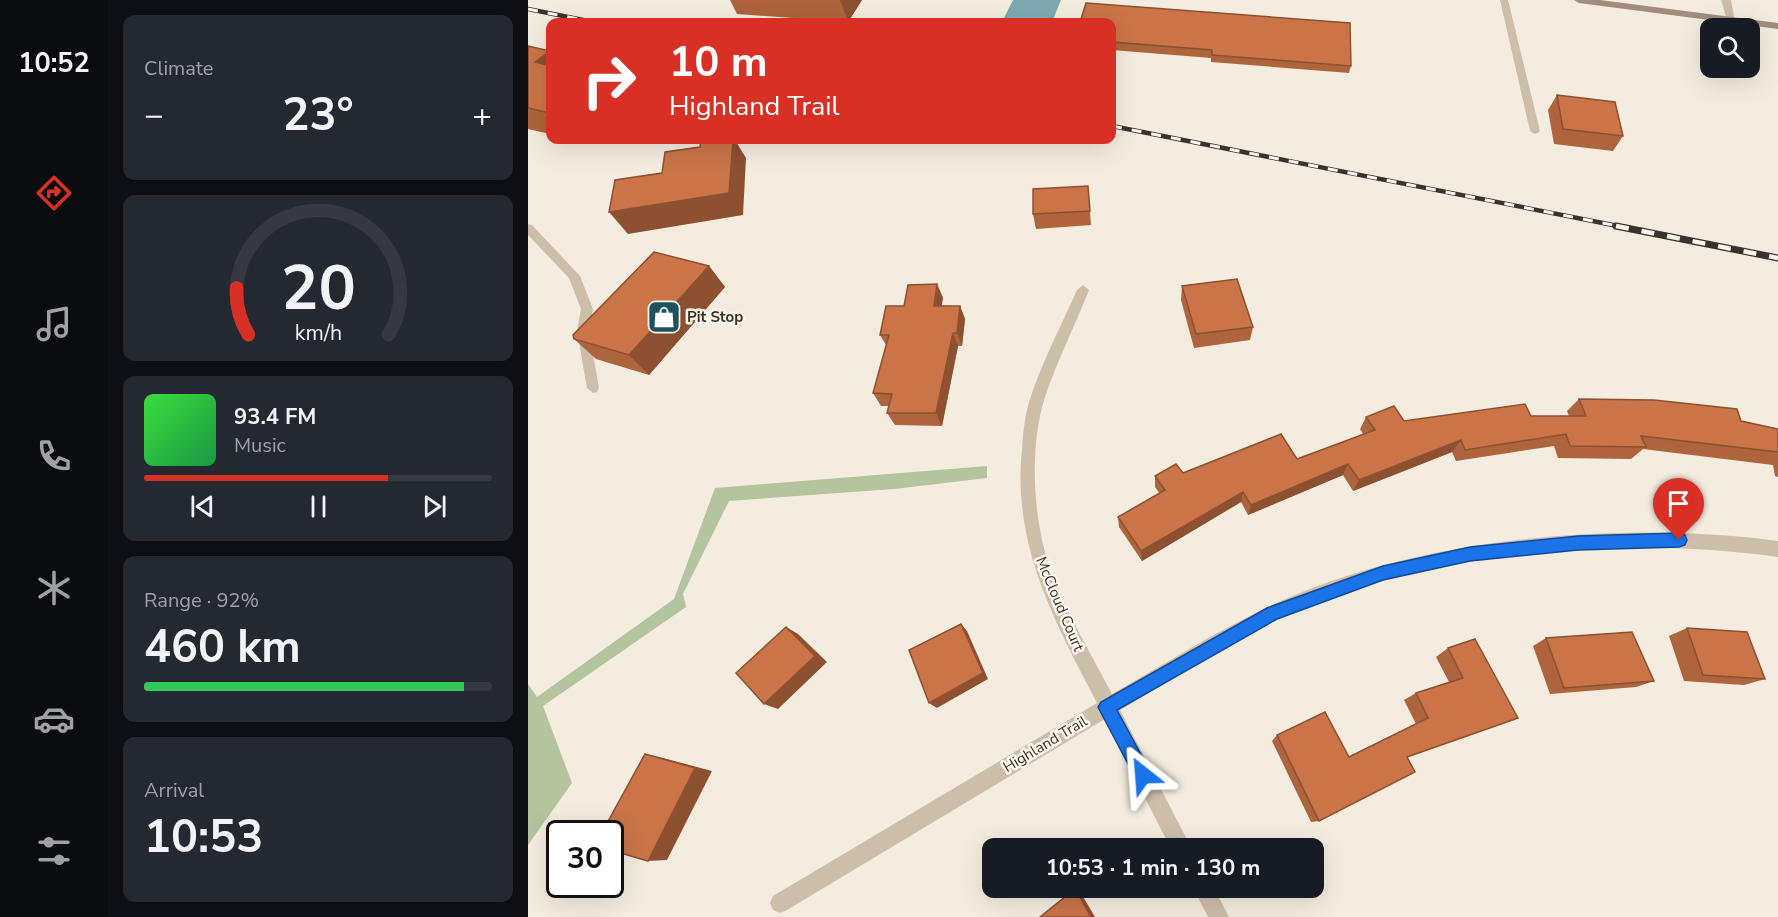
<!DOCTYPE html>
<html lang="en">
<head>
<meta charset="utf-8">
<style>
  :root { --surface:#171b24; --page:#242831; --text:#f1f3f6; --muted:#9ea1a6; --line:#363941; --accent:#d93025 }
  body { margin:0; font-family:"Nunito Sans",sans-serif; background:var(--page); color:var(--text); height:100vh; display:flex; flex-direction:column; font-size:22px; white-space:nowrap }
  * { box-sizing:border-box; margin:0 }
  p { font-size:20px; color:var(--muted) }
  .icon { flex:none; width:33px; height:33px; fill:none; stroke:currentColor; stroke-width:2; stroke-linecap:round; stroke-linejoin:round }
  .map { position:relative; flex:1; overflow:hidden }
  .details { display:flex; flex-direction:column; gap:15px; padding:15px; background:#0d0f14; width:420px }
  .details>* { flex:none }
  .hud { position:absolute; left:18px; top:18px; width:570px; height:126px; border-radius:12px; box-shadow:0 6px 24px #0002; background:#d93025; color:#fff; overflow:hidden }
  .tools { position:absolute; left:1172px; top:18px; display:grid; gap:12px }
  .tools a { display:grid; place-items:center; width:60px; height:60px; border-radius:12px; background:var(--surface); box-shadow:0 6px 24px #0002; font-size:30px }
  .speed { position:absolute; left:18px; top:820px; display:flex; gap:12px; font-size:30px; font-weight:700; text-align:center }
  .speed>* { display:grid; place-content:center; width:78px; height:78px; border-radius:50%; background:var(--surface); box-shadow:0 6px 24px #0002; line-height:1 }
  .speed .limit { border:3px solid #111; border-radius:9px; background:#fff; color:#111 }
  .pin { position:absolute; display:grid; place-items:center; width:51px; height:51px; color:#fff; margin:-62px -26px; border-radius:50% 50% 50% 0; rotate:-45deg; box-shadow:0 0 6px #0007 }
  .pin .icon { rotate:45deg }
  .me { position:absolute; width:66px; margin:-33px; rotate:332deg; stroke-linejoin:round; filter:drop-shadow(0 0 4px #0008) }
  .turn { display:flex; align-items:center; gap:21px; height:126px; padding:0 24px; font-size:27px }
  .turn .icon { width:78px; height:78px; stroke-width:2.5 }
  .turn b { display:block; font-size:42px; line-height:51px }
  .big { font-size:45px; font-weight:700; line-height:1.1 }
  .details .card { flex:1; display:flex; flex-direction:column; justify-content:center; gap:9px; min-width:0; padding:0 21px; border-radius:12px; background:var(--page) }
  .details .dial { align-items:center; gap:0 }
  .dial svg { height:156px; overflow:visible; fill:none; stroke:var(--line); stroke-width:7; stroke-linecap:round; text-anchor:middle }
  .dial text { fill:var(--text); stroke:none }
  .song { display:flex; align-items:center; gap:18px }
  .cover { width:72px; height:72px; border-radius:9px; background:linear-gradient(135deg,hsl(120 70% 55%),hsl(140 70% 35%)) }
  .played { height:6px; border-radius:3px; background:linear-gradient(90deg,var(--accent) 70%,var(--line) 70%) }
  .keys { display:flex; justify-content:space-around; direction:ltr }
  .heat { display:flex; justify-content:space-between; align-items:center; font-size:33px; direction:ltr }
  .charge { height:9px; border-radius:4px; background:linear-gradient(90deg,#34c759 92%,var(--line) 0) }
  .trip { position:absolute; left:454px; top:838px; width:342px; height:60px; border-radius:12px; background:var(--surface); box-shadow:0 6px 24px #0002; font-weight:700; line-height:60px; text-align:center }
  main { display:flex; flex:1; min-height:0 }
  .tab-bar { display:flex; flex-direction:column; width:108px; justify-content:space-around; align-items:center; background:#090b0e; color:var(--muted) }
  .tab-bar .icon { width:42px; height:42px }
  .tab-bar .on { color:var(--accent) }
  .tab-bar b { font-size:27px; color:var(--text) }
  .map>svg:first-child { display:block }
  .green { fill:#b3c49e }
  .water { fill:#7daab2 }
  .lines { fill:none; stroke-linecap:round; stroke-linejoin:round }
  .service { fill:#cdbeaa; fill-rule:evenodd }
  .minor { fill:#cdbeaa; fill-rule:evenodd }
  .secondary { fill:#a18d7b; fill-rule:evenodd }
  .rail-far1-casing { stroke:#3a312a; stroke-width:4.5 }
  .rail-casing { stroke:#3a312a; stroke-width:7 }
  .rail-far1 { stroke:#fbf6ec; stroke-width:3; stroke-dasharray:10; stroke-linecap:butt }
  .rail { stroke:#fbf6ec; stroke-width:4.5; stroke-dasharray:13; stroke-linecap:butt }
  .wall { fill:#ae643d }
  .shaded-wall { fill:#8d5132 }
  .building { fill:#ca7447; stroke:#8d5132; stroke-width:1.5 }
  .route { fill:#1a73e8; stroke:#114b97; stroke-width:1.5 }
  .labels { text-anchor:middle; stroke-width:5; stroke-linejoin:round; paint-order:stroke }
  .poi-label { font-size:15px; font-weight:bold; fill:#3a312a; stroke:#fbf6ec; text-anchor:start }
  .street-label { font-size:15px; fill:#3a312a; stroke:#fbf6ec }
</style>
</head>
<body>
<main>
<nav class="tab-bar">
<b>10:52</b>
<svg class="icon on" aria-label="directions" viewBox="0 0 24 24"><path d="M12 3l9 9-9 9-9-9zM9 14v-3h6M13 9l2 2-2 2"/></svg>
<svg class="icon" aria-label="music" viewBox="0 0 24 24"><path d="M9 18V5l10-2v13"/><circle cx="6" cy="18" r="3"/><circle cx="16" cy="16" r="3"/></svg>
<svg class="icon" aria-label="phone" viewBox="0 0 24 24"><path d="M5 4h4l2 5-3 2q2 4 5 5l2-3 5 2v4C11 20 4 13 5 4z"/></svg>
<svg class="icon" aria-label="climate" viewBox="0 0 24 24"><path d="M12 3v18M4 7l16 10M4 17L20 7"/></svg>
<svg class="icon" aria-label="car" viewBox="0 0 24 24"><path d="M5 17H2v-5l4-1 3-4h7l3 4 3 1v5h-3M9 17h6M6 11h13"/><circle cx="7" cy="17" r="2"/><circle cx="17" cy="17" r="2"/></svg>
<svg class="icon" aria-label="filters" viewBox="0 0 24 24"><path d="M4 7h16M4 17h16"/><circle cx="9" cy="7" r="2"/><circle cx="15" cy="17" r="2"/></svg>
</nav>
<section class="details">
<div class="card"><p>Climate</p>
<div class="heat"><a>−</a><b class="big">23°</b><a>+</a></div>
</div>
<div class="card dial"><svg viewBox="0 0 100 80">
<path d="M14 69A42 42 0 1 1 86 69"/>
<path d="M14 69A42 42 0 0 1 8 45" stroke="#d93025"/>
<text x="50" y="56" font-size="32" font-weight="700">20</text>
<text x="50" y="72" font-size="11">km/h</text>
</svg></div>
<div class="card">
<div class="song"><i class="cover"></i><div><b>93.4 FM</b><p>Music</p></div></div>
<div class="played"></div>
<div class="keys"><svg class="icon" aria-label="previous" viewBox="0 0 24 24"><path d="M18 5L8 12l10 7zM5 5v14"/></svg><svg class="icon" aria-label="pause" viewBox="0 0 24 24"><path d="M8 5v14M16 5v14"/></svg><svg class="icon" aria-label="next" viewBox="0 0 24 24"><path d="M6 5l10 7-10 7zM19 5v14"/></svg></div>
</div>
<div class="card"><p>Range · 92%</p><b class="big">460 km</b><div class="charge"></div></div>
<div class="card"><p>Arrival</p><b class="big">10:53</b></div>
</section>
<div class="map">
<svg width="1250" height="917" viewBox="0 0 1250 917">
  <rect width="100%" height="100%" fill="#f4ecdf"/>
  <polygon class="green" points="459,466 459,478 366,489 201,501 155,594 158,607 15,706 44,783 0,845 0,684 9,697 146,599 187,488"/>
  <polygon class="water" points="485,0 533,0 524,22 474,22"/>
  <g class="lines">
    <g class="service">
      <polygon points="972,0 980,0 1012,131 1010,133 1007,134 1002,131"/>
      <polygon points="0,224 4,225 52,276 65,309 61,331 71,388 69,392 65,393 59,388 49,331 53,309 41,278 0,235"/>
    </g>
    <g class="minor">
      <polygon points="1193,0 1203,0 1207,22 1199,20"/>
      <path d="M555,285L561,290C547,326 528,363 516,400C501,450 505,522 523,571C539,614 563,654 584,694C635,665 685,633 738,608C885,537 1091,520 1250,541V557C1094,535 893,551 750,619C696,645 644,680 592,710L664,849H643L577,719L259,910L252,913L245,910L242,903L245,896L569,703C526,620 484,545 494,449C495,432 497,415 502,399C514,362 533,326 549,290Z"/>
      <polygon points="665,888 686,888 701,917 680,917"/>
    </g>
    <polygon class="secondary" points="1046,0 1072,0 1250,23 1250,29 1051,3"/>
    <g class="rail-far1-casing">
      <g id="rail-far1">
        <polyline points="0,9 65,22"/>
        <polyline points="584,126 1095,227"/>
      </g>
    </g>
    <g class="rail-casing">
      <polyline id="rail" points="1088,226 1250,258"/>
    </g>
    <use href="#rail-far1" class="rail-far1"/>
    <use href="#rail" class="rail"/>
  </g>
  <g class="wall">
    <polygon points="202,0 334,0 320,22 209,14"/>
    <polygon points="584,22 823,66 821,73 683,62 683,58 584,50"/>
    <polygon points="0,46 22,51 22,134 0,129"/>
    <polygon points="1029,95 1095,136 1085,151 1026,144 1020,110"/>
    <polygon points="560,186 563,225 508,229 505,214"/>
    <polygon points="181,266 197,287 121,375 68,359 46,339"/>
    <polygon points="409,284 415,298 413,306 432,306 437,319 434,346 430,346 414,426 367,425 359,413 361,406 353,406 345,393 358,345 352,335 376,306"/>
    <polygon points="654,286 725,327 722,340 666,348 653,300"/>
    <polygon points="1051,399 1213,421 1250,429 1250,477 1247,476 1245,465 1115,449 1103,459 1030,458 1026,446 928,461 924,452 825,491 815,475 720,515 713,502 614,561 591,527 590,517 632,494 627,487 627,476 769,459 835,434 832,429 838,417 876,421 1003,416 1041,416 1039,411"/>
    <polygon points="1159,628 1237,679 1216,685 1156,681 1141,636"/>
    <polygon points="1018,638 1126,681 1108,687 1022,694 1005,646"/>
    <polygon points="920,648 990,718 879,757 791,821 783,822 744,741 749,735 821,757 888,724 876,700 888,693 921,682 908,657"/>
  </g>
  <g class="shaded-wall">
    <polygon points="312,0 334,0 320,22"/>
    <polygon points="22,51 22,82 7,62"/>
    <polygon points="205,140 207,140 218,158 215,215 100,234 81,212"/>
    <polygon points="181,266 197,287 121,375 101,355"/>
    <polygon points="409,284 415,298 411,320 406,306"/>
    <polygon points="432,306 437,319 434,346 429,333"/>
    <polygon points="425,333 430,346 414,426 408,413"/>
    <polygon points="933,440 924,452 825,491 831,480"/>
    <polygon points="820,464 815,475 720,515 723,505"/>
    <polygon points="715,492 713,502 614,561 613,551"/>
    <polygon points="433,624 439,631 460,679 409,708 401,703"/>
    <polygon points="258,627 270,634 299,662 250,709 236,704"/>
    <polygon points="117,754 135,758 184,771 139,860 120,861"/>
    <polygon points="549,888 550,888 567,917 563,917 547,889"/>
  </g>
  <g class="building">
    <polygon points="558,3 822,23 823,66 684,55 684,50 584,42 584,22 552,22"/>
    <polygon points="0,46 22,51 7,62 22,66 22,113 0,108"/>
    <polygon points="1029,95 1087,102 1095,136 1035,129"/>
    <polygon points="173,140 205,140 201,193 81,212 87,180 134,173 137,152 172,147"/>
    <polygon points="560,186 562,211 505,214 505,189"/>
    <polygon points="126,252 181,266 101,355 46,339 45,335"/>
    <polygon points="709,279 725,327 668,334 654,286"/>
    <polygon points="409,284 406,306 432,306 429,333 425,333 408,413 359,413 364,394 345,393 361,335 352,335 358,306 376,306 380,285"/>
    <polygon points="1051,399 1126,400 1209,409 1213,421 1250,429 1250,452 1113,436 1118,447 1042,446 1038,434 937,450 933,440 831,480 820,464 723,505 715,492 613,551 590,517 637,490 627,476 648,464 655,473 753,434 769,459 847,430 838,417 866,406 876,421 997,404 1003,416 1058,416"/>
    <polygon points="433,624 455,673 401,703 381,650"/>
    <polygon points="258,627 287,656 236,704 208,673"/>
    <polygon points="1159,628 1219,632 1237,679 1175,675"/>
    <polygon points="1104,632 1126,681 1036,688 1018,638"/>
    <polygon points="947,639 990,718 879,757 887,772 791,821 749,735 797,712 821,757 900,718 888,693 935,678 920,648"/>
    <polygon points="117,754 167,768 120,861 82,850 82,834 73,834"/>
    <polygon points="547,889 563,917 512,917"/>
  </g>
  <polygon class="route" points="1151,533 1157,535 1159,540 1157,545 1151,547 1050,550 942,561 855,580 749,619 589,710 624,775 621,781 615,784 609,781 570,707 573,702 739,608 855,566 942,547 1050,536"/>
  <defs>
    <g id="shop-square" transform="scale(1.725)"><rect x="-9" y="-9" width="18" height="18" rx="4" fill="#1d535e" stroke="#fbf6ec"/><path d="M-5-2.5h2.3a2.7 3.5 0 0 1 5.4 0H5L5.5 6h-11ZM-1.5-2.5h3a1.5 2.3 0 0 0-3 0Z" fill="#fff"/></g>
  </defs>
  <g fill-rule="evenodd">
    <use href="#shop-square" x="136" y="317"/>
  </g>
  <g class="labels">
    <g class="poi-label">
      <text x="159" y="322">Pit Stop</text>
    </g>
    <g class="street-label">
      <text transform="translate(532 604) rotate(67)" y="5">McCloud Court</text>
      <text transform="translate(517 744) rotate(-31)" y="5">Highland Trail</text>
    </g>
  </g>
</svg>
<div class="tools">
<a><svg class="icon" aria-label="search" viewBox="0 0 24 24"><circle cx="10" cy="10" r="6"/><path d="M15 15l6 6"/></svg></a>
</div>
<div class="speed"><div class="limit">30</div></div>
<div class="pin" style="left:1151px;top:540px;background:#d93025"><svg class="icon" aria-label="arrive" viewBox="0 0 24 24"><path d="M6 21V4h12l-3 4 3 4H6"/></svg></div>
<svg class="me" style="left:615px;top:775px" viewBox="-20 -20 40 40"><path d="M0-17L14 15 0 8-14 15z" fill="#1a73e8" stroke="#fff" stroke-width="4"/></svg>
<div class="trip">10:53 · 1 min · 130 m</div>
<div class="hud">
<div class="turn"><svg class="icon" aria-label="right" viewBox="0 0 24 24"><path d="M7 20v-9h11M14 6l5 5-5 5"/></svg><div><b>10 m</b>Highland Trail</div></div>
</div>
</div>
</main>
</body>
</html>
